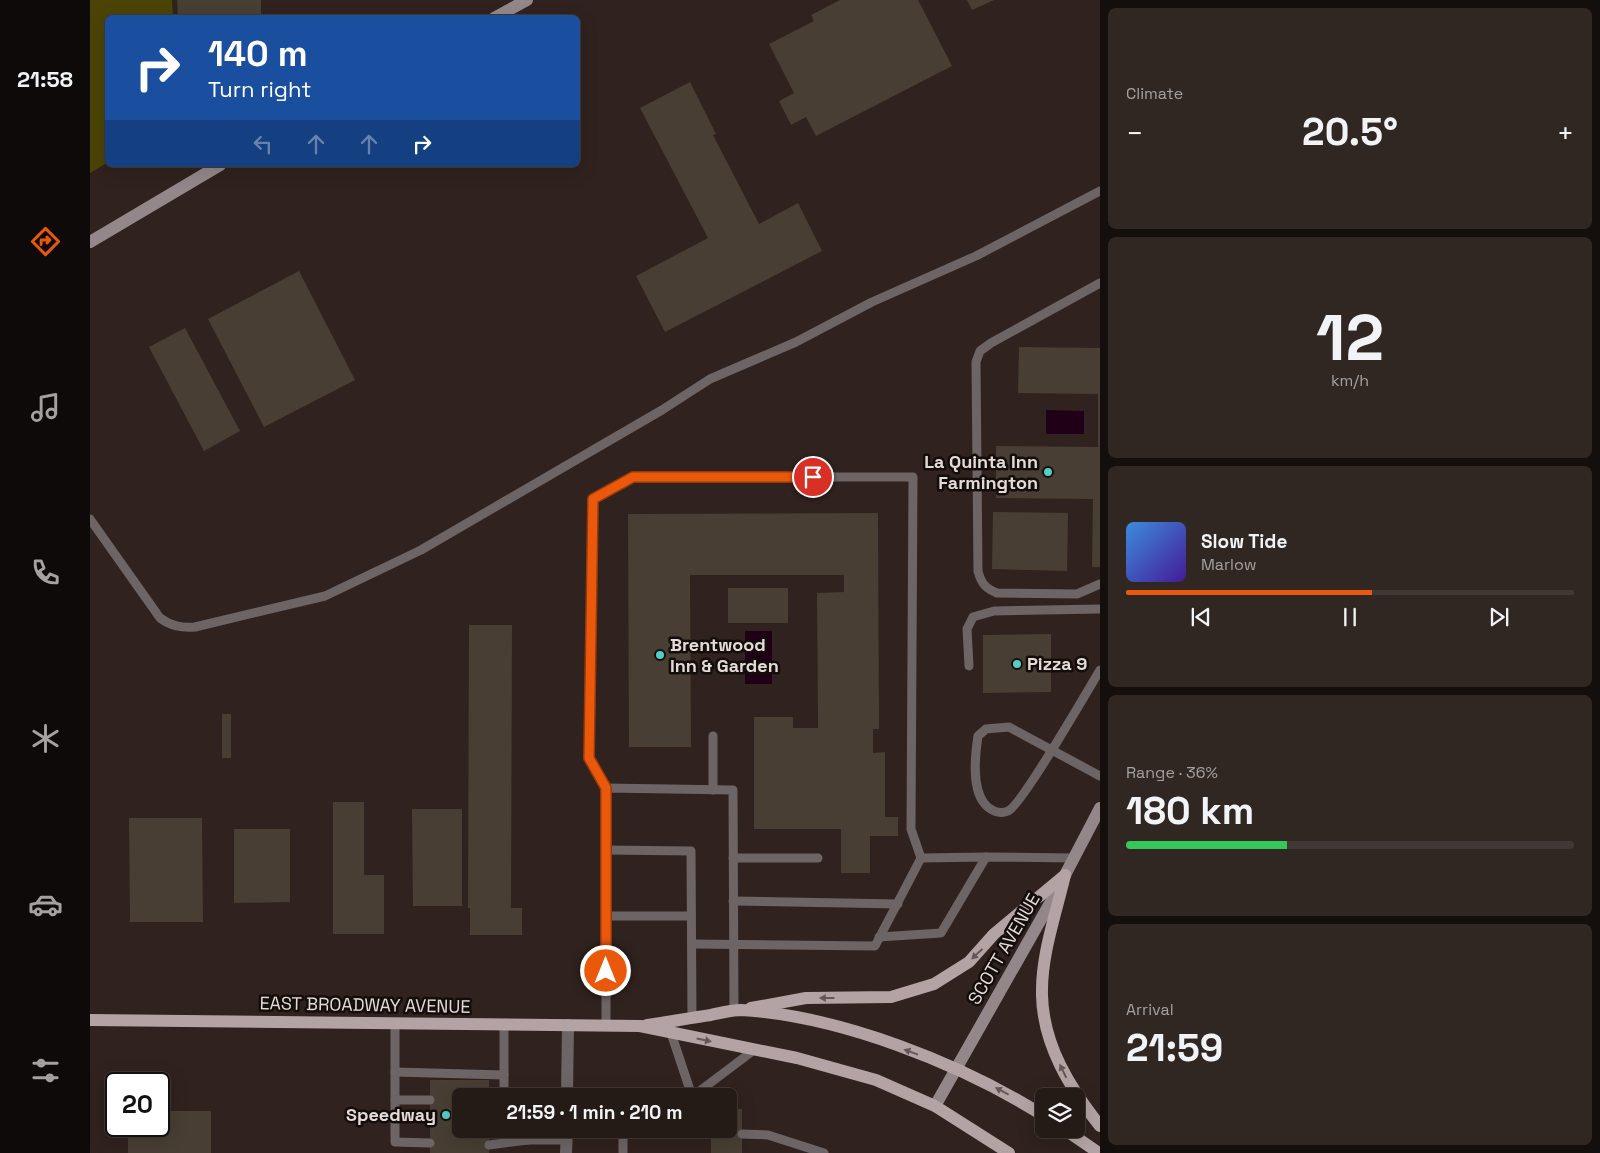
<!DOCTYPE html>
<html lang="en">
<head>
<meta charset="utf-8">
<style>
  :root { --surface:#241a16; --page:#302723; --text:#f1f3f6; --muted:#a3a1a1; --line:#413835; --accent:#ea580c }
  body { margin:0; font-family:"Space Grotesk",sans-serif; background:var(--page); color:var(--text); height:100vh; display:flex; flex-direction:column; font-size:19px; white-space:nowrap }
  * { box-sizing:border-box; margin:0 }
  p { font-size:16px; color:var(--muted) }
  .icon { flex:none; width:28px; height:28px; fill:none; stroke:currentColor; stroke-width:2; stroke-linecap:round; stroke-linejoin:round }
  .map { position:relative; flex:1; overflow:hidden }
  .panel { display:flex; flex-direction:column; gap:8px; padding:8px; background:#140e0c; width:500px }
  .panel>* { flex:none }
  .hud { position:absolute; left:15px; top:15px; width:475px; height:152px; border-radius:8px; box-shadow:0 5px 20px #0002,0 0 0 1px var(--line); background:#1a4fa0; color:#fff; overflow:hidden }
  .controls { position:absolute; left:945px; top:1088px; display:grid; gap:10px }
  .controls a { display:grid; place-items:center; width:50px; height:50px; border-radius:8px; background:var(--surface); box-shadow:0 5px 20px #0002,0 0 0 1px var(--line); font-size:25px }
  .speed { position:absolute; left:15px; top:1072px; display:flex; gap:10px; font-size:25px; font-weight:700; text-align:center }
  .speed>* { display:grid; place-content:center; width:65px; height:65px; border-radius:50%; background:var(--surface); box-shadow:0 5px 20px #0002,0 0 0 1px var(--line); line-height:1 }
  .speed .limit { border:2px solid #111; border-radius:8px; background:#fff; color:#111 }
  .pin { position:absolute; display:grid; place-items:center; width:42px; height:42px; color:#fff; margin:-21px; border:2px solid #fff; border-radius:50%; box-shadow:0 1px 5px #0007 }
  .me { position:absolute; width:55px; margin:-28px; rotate:0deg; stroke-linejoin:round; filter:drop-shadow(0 0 4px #0008) }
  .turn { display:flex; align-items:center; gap:18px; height:105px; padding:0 20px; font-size:22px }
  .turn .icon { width:65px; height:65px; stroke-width:2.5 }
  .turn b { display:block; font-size:35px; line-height:42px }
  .lanes { display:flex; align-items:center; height:48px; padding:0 20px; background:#0003; justify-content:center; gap:25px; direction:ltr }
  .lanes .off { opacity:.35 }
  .big { font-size:38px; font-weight:600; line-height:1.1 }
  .panel .widget { flex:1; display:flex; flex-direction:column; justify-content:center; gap:8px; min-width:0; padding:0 18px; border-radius:8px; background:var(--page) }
  .panel .dial { align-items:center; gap:0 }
  .dial b { font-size:65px; line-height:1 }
  .song { display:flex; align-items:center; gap:15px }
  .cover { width:60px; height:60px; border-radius:8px; background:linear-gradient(135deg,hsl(210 70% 55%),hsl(260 70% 35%)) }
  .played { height:5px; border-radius:2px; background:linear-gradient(90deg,var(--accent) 55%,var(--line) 55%) }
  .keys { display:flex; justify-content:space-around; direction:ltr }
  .heat { display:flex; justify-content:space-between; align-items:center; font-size:28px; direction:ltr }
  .charge { height:8px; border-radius:4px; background:linear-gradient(90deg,#34c759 36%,var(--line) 0) }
  .trip { position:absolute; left:362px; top:1088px; width:285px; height:50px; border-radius:8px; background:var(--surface); box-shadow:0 5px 20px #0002,0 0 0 1px var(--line); font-weight:600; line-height:50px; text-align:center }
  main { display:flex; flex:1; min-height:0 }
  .tab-bar { display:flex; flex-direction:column; width:90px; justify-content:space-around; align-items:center; background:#0e0a09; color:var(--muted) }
  .tab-bar .icon { width:35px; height:35px }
  .tab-bar .current { color:var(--accent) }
  .tab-bar b { font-size:22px; color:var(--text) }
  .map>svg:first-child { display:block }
  .green { fill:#4c4406 }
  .water { fill:#200017 }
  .building { fill:#483e33 }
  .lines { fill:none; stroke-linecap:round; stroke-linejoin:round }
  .lane { stroke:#6c6465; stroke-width:9 }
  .street { stroke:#6c6465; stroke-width:12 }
  .secondary { stroke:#948789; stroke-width:12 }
  .primary { stroke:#b3a3a4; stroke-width:12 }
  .oneway { fill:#635858 }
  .route-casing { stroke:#983908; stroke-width:12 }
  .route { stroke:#ea580c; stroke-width:9 }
  .poi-dot { fill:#54cdc7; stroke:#130d0b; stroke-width:2 }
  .labels { text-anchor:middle; stroke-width:5; stroke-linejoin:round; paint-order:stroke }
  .poi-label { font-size:18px; font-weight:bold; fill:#e4dad7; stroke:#130d0b; text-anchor:end }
  .street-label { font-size:18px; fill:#e4dad7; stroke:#130d0b }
</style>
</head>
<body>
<main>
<nav class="tab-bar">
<b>21:58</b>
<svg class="icon current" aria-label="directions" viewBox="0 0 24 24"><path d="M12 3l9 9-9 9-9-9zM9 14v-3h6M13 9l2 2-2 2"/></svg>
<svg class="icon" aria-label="music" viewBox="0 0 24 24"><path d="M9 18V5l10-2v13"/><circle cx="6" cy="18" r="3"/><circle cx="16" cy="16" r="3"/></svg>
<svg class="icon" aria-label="phone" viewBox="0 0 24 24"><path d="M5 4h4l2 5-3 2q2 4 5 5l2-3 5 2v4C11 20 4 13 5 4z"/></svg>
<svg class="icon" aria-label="climate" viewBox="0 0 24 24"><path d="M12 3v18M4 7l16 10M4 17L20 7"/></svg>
<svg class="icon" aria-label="car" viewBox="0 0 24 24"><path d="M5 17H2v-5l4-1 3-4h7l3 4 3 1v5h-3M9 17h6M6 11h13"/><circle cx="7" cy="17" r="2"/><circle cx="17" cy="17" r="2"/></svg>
<svg class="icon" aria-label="filters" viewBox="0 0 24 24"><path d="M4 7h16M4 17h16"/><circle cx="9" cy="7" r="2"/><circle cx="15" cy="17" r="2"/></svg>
</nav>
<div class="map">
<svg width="1010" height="1153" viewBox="0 0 1010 1153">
  <rect width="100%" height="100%" fill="#30221e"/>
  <polygon class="green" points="0,0 82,0 83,17 18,18 17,163 0,173"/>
  <g class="water">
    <polygon points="956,410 994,411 994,434 956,434"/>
    <rect x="655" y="631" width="27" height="53"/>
  </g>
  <g class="building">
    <polygon points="87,0 171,0 171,18 88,18"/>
    <polygon points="750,0 828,0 862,66 726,136 716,117 701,125 689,101 704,93 679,44 724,21 721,15"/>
    <polygon points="877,0 904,0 882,10"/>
    <polygon points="600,82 626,134 623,135 669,224 708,203 732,251 575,332 546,276 618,238 550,108"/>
    <polygon points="209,271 265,380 174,427 118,319"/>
    <polygon points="95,328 150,431 114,451 59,347"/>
    <polygon points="929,347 1010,348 1010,567 1002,567 1003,499 906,498 906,446 1008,447 1008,394 928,393"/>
    <polygon points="903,512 978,513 977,571 902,569"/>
    <polygon points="788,513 789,729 783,729 783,753 795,752 795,817 808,817 808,836 780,836 780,873 751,873 751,829 664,829 664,717 703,717 703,728 728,728 727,593 754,592 754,575 600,575 601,747 539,747 538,514"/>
    <rect x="638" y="588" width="60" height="35"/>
    <polygon points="379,625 422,625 421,908 432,908 432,935 380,935 380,908 378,908"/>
    <polygon points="961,634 961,692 893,693 893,635"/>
    <rect x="132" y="714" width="9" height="44"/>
    <polygon points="243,802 274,802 274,875 294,875 294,934 243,934"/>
    <polygon points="322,809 372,809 372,906 323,906"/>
    <polygon points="39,818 112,818 113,922 40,922"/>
    <polygon points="144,829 200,829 200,902 144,903"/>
    <polygon points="340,1080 399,1080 399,1096 371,1096 371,1129 399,1129 399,1153 340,1153"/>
    <polygon points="639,1109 652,1109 652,1153 621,1153 621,1129 639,1129"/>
    <polygon points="69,1111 121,1111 121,1153 38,1153 38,1126 69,1126"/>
  </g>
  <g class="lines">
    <g class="lane">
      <path d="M1010,283L901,343L890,351L886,362L888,571C891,583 895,588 907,593L987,594L1010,584"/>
      <path d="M0,519L70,618C81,626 91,628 105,627L235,596L331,550L572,410L620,379L706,342L782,302L886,256L1010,191"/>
      <polyline points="879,666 877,629 883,617 904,611 1010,609"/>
      <path d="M1010,670C998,690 931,806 918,811C909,815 899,810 894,803C882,788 885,755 888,736L896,729L919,727L1010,776"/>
      <polyline points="623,736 623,790"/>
      <polyline points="516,788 499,758 503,499 543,477 823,477 821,829 831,858"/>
      <polyline points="516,850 601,851 602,1018"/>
      <polyline points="643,858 728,858"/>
      <polyline points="643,901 808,904"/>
      <polyline points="516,916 601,916"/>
      <polyline points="789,937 851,933 896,857"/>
      <polyline points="602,944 785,946 831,858 896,857 984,858"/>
      <polyline points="305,1023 305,1142 340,1143"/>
      <polyline points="516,1026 516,788 643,790 644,1011"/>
      <polyline points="581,1033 602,1096"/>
      <polyline points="305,1072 414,1075 414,1024"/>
      <polyline points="414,1096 414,1075"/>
      <polyline points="603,1096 664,1050"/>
      <polyline points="305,1100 340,1100"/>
      <polyline points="431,1129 438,1140"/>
      <polyline points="599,1133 621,1134"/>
      <polyline points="652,1134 678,1135 734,1153"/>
      <polyline points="399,1145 438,1140 477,1140"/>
      <polyline points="533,1153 533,1132 599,1133 599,1129"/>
    </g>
    <g class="street">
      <polyline points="477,1096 478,1025"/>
      <polyline points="476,1153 477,1129"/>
    </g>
    <g class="secondary">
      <polyline points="404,18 437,0"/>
      <polyline points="0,242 130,165"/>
      <polyline points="845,1106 963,898 1010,808"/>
    </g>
    <g class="primary">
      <path d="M975,875C966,914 951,955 952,995C953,1045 980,1088 1010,1126"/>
      <polyline points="661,1008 716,998 801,997 844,984 879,962 904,934 975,875"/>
      <polyline points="0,1020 550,1026 707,1058 786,1080 845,1106 919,1153"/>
      <path d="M557,1025C578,1022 600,1018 621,1015C630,1013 641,1010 651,1010C750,1016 870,1063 954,1116"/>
      <polyline points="974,1129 1009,1153"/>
    </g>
  </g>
  <defs><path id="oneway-solid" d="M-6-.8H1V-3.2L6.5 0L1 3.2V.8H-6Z" transform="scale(1.25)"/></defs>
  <g class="oneway">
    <use href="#oneway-solid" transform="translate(887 954) rotate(137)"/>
    <use href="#oneway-solid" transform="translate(737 998) rotate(-180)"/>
    <use href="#oneway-solid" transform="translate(614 1040) rotate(12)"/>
    <use href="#oneway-solid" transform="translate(821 1052) rotate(-160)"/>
    <use href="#oneway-solid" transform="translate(973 1071) rotate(-116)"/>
    <use href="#oneway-solid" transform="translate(912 1091) rotate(-152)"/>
  </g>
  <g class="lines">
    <g class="route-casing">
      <polyline id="route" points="516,971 516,788 499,758 503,499 543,477 723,477"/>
    </g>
    <use href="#route" class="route"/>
  </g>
  <g class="poi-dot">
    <circle cx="958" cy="472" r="5"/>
    <circle cx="570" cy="655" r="5"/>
    <circle cx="927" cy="664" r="5"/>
    <circle cx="356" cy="1115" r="5"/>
  </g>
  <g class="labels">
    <g class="poi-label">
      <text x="948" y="468">La Quinta Inn<tspan x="948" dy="21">Farmington</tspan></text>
      <text x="580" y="651" text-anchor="start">Brentwood<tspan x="580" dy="21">Inn &amp; Garden</tspan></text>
      <text x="937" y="670" text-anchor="start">Pizza 9</text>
      <text x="346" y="1121">Speedway</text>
    </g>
    <g class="street-label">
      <text transform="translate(914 949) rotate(-60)" y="6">SCOTT AVENUE</text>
      <text transform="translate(275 1005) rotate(1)" y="6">EAST BROADWAY AVENUE</text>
    </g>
  </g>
</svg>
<div class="controls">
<a><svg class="icon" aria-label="layers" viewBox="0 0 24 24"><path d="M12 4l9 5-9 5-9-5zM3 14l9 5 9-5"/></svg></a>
</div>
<div class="speed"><div class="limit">20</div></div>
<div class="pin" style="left:723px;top:477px;background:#d93025"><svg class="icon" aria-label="arrive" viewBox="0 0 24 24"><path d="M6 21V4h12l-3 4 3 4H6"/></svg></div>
<svg class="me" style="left:516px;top:971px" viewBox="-20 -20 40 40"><circle r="17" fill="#ea580c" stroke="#fff" stroke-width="3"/><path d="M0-11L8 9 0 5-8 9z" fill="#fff"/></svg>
<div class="trip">21:59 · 1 min · 210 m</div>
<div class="hud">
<div class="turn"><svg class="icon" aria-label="right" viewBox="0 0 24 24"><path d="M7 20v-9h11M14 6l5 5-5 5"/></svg><div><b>140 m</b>Turn right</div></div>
<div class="lanes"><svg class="icon off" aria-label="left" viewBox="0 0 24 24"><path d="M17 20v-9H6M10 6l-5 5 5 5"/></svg><svg class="icon off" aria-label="ahead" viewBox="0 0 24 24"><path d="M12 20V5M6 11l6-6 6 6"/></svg><svg class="icon off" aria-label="ahead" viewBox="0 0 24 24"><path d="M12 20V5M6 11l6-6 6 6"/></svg><svg class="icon" aria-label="right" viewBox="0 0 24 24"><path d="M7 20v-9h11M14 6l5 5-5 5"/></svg></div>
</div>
</div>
<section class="panel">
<div class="widget"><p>Climate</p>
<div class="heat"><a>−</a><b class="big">20.5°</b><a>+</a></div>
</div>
<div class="widget dial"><b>12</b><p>km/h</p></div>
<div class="widget">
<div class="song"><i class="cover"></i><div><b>Slow Tide</b><p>Marlow</p></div></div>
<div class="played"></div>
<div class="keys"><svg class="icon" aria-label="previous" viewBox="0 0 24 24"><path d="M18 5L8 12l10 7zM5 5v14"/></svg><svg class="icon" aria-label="pause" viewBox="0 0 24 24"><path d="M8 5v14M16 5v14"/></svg><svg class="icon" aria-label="next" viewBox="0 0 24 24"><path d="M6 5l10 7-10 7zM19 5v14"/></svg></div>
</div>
<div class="widget"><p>Range · 36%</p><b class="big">180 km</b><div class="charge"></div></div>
<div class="widget"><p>Arrival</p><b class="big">21:59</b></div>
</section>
</main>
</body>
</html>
